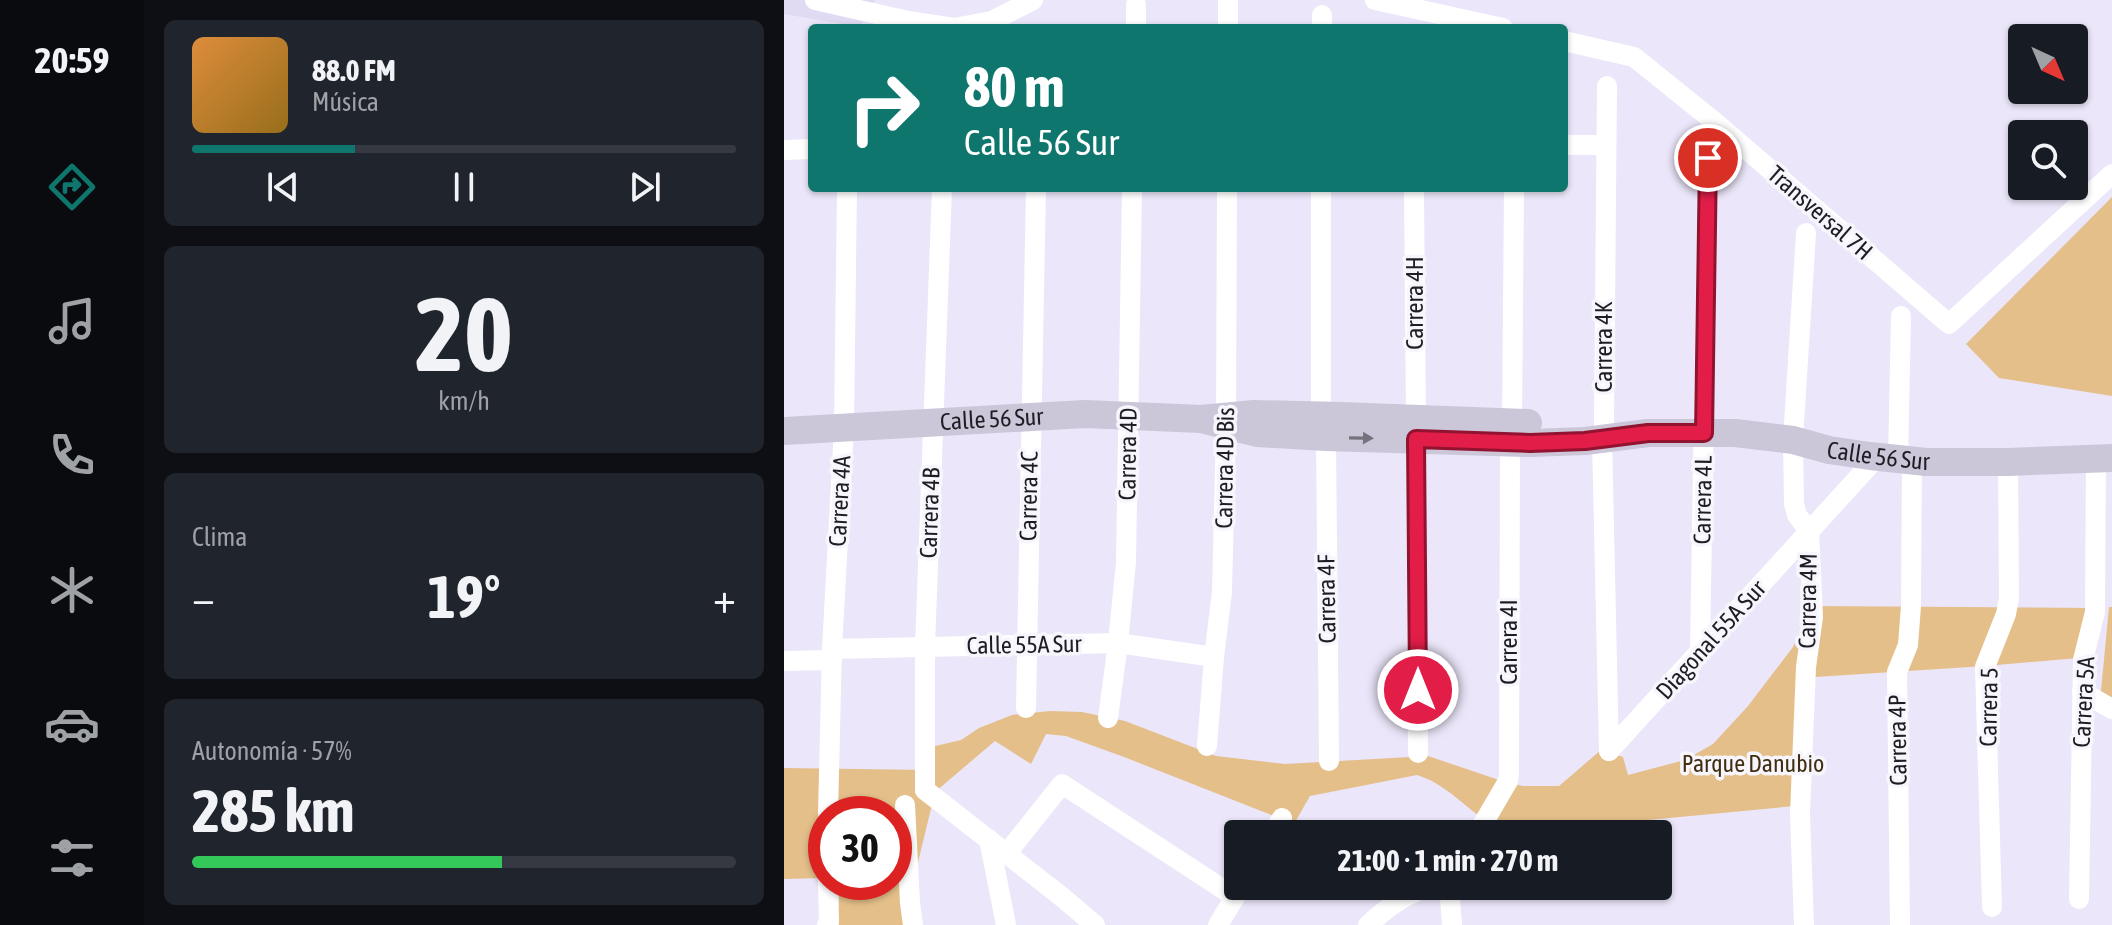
<!DOCTYPE html>
<html lang="es">
<head>
<meta charset="utf-8">
<style>
  :root { --surface:#171b24; --page:#20242c; --text:#f1f3f6; --muted:#9ea1a6; --line:#363941; --accent:#0f766e }
  body { margin:0; font-family:"Asap Condensed",sans-serif; background:var(--page); color:var(--text); height:100vh; display:flex; flex-direction:column; font-size:30px; white-space:nowrap }
  * { box-sizing:border-box; margin:0 }
  p { font-size:26px; color:var(--muted) }
  .icon { flex:none; width:44px; height:44px; fill:none; stroke:currentColor; stroke-width:2; stroke-linecap:round; stroke-linejoin:round }
  .map { position:relative; flex:1; overflow:hidden }
  .side { display:flex; flex-direction:column; gap:20px; padding:20px; background:#0d0f14; width:640px }
  .side>* { flex:none }
  .guide { position:absolute; left:24px; top:24px; width:760px; height:168px; border-radius:8px; box-shadow:0 2px 6px #0004; background:#0f766e; color:#fff; overflow:hidden }
  .needle { width:52px; rotate:136deg }
  .controls { position:absolute; left:1224px; top:24px; display:grid; gap:16px }
  .controls a { display:grid; place-items:center; width:80px; height:80px; border-radius:8px; background:var(--surface); box-shadow:0 2px 6px #0004; font-size:40px }
  .speed { position:absolute; left:24px; top:796px; display:flex; gap:16px; font-size:40px; font-weight:700; text-align:center }
  .speed>* { display:grid; place-content:center; width:104px; height:104px; border-radius:50%; background:var(--surface); box-shadow:0 2px 6px #0004; line-height:1 }
  .speed .limit { border:12px solid #d22; background:#fff; color:#111 }
  .pin { position:absolute; display:grid; place-items:center; width:68px; height:68px; color:#fff; margin:-34px; border:4px solid #fff; border-radius:50%; box-shadow:0 2px 8px #0007 }
  .me { position:absolute; width:88px; margin:-44px; rotate:0deg; stroke-linejoin:round; filter:drop-shadow(0 0 6px #0008) }
  .turn { display:flex; align-items:center; gap:28px; height:168px; padding:0 24px; font-size:36px }
  .turn .icon { width:104px; height:104px; stroke-width:2.5 }
  .turn b { display:block; font-size:56px; line-height:68px }
  .big { font-size:60px; font-weight:700; line-height:1.1 }
  .side .widget { flex:1; display:flex; flex-direction:column; justify-content:center; gap:12px; min-width:0; padding:0 28px; border-radius:12px; background:var(--page) }
  .side .dial { align-items:center; gap:0 }
  .dial b { font-size:104px; line-height:1 }
  .song { display:flex; align-items:center; gap:24px }
  .cover { width:96px; height:96px; border-radius:12px; background:linear-gradient(135deg,hsl(30 70% 55%),hsl(40 70% 35%)) }
  .played { height:8px; border-radius:4px; background:linear-gradient(90deg,var(--accent) 30%,var(--line) 30%) }
  .keys { display:flex; justify-content:space-around; direction:ltr }
  .heat { display:flex; justify-content:space-between; align-items:center; font-size:44px; direction:ltr }
  .charge { height:12px; border-radius:6px; background:linear-gradient(90deg,#34c759 57%,var(--line) 0) }
  .trip { position:absolute; left:440px; top:820px; width:448px; height:80px; border-radius:8px; background:var(--surface); box-shadow:0 2px 6px #0004; font-weight:700; line-height:80px; text-align:center }
  main { display:flex; flex:1; min-height:0 }
  .menu { display:flex; flex-direction:column; width:144px; justify-content:space-around; align-items:center; background:#090b0e; color:var(--muted) }
  .menu .icon { width:56px; height:56px }
  .menu .active { color:var(--accent) }
  .menu b { font-size:36px; color:var(--text) }
  .map>svg:first-child { display:block }
  .built { fill:#e1daf3 }
  .green { fill:#e4bf8a }
  .lines { fill:none; stroke-linecap:round; stroke-linejoin:round }
  .street { stroke:#fff; stroke-width:20 }
  .secondary { stroke:#ccc6d9; stroke-width:28 }
  .oneway { fill:#76727e }
  .route-casing { stroke:#92132f; stroke-width:20 }
  .route { stroke:#e11d48; stroke-width:14 }
  .labels { text-anchor:middle; stroke-width:7; stroke-linejoin:round; paint-order:stroke }
  .street-label { font-size:24px; fill:#1f1d24; stroke:#f7f6fd }
  .park-label { font-size:24px; fill:#412e11; stroke:#f7f6fd }
</style>
</head>
<body>
<main>
<nav class="menu">
<b>20:59</b>
<svg class="icon active" aria-label="directions" viewBox="0 0 24 24"><path d="M12 3l9 9-9 9-9-9zM9 14v-3h6M13 9l2 2-2 2"/></svg>
<svg class="icon" aria-label="music" viewBox="0 0 24 24"><path d="M9 18V5l10-2v13"/><circle cx="6" cy="18" r="3"/><circle cx="16" cy="16" r="3"/></svg>
<svg class="icon" aria-label="phone" viewBox="0 0 24 24"><path d="M5 4h4l2 5-3 2q2 4 5 5l2-3 5 2v4C11 20 4 13 5 4z"/></svg>
<svg class="icon" aria-label="climate" viewBox="0 0 24 24"><path d="M12 3v18M4 7l16 10M4 17L20 7"/></svg>
<svg class="icon" aria-label="car" viewBox="0 0 24 24"><path d="M5 17H2v-5l4-1 3-4h7l3 4 3 1v5h-3M9 17h6M6 11h13"/><circle cx="7" cy="17" r="2"/><circle cx="17" cy="17" r="2"/></svg>
<svg class="icon" aria-label="filters" viewBox="0 0 24 24"><path d="M4 7h16M4 17h16"/><circle cx="9" cy="7" r="2"/><circle cx="15" cy="17" r="2"/></svg>
</nav>
<section class="side">
<div class="widget">
<div class="song"><i class="cover"></i><div><b>88.0 FM</b><p>Música</p></div></div>
<div class="played"></div>
<div class="keys"><svg class="icon" aria-label="previous" viewBox="0 0 24 24"><path d="M18 5L8 12l10 7zM5 5v14"/></svg><svg class="icon" aria-label="pause" viewBox="0 0 24 24"><path d="M8 5v14M16 5v14"/></svg><svg class="icon" aria-label="next" viewBox="0 0 24 24"><path d="M6 5l10 7-10 7zM19 5v14"/></svg></div>
</div>
<div class="widget dial"><b>20</b><p>km/h</p></div>
<div class="widget"><p>Clima</p>
<div class="heat"><a>−</a><b class="big">19°</b><a>+</a></div>
</div>
<div class="widget"><p>Autonomía · 57%</p><b class="big">285 km</b><div class="charge"></div></div>
</section>
<div class="map">
<svg width="1328" height="925" viewBox="0 0 1328 925">
  <rect width="100%" height="100%" fill="#ebe6f9"/>
  <polygon class="built" points="0,0 91,0 76,27 0,14"/>
  <g class="green">
    <polygon points="1328,197 1328,396 1215,378 1182,344"/>
    <path d="M1028,606L1307,608L1295,658L1201,666L1016,678L1011,806L728,833C718,828 707,824 698,818C676,802 659,783 633,775L526,796L510,824L340,757L282,736L262,734L247,764L211,741L151,792L124,904L128,925H53L55,900L53,885L49,882H110V814H42V878L0,879V768L145,770L147,747L177,740L195,728L228,715L266,711L298,712L341,721L432,756L501,764L644,756L718,781L739,786H775L817,750L839,757L844,775L901,760L929,744L964,706L1009,647Z"/>
    <polygon points="1325,607 1328,607 1328,698 1317,691"/>
  </g>
  <g class="lines">
    <g class="street">
      <polyline points="31,0 124,21 170,28 208,21 249,0"/>
      <polyline points="591,0 719,28"/>
      <polyline points="352,28 352,5"/>
      <polyline points="444,28 444,1"/>
      <polyline points="538,28 538,15"/>
      <polyline points="780,41 850,57 932,123 1165,324 1328,174"/>
      <polyline points="823,86 820,425 818,438 825,751"/>
      <polyline points="780,145 821,145"/>
      <polyline points="0,150 28,149"/>
      <polyline points="630,188 632,419"/>
      <polyline points="537,415 537,188"/>
      <polyline points="728,422 730,188"/>
      <polyline points="542,437 545,761"/>
      <polyline points="632,439 634,753"/>
      <polyline points="1114,460 1117,316"/>
      <polyline points="48,649 334,643 430,657"/>
      <polyline points="916,651 924,158"/>
      <polyline points="0,661 48,660"/>
      <polyline points="1298,692 1328,709"/>
      <polyline points="242,708 252,188"/>
      <polyline points="324,718 334,643 342,562 348,188"/>
      <polyline points="423,746 430,657 438,592 442,426 443,188"/>
      <polyline points="825,751 1093,457"/>
      <polyline points="141,790 141,647 158,188"/>
      <polyline points="141,790 278,897 311,925"/>
      <polyline points="121,805 126,903 129,925"/>
      <polyline points="44,814 48,649 60,428 63,188"/>
      <polyline points="488,834 498,818"/>
      <polyline points="693,834 724,781 725,774 726,442"/>
      <polyline points="205,839 222,925"/>
      <polyline points="223,853 278,784 451,897"/>
      <polyline points="665,886 668,925"/>
      <polyline points="1295,899 1299,660 1311,612 1312,459"/>
      <polyline points="1208,907 1201,667 1222,614 1225,598 1224,462"/>
      <polyline points="43,925 45,922 44,882"/>
      <polyline points="434,925 457,887"/>
      <path d="M584,925C602,908 623,893 647,886"/>
      <polyline points="1020,925 1016,814 1022,667 1029,617 1025,531 1013,515 1010,504 1009,440 1022,233"/>
      <polyline points="1116,925 1113,672 1124,645 1127,606 1128,461"/>
    </g>
    <g class="secondary">
      <path id="s1" d="M417,419L473,433L542,437L746,443L801,441L864,433H951L1009,440L1045,450L1086,456L1142,462H1224L1328,458"/>
      <path id="s2" d="M0,431L301,414L417,419L470,414L557,416L744,423"/>
    </g>
  </g>
  <defs><path id="oneway-solid" d="M-6-.8H1V-3.2L6.5 0L1 3.2V.8H-6Z" transform="scale(2)"/></defs>
  <use class="oneway" href="#oneway-solid" transform="translate(577 438) rotate(1)"/>
  <g class="lines">
    <g class="route-casing">
      <polyline id="route" points="634,690 632,439 746,443 801,441 864,433 920,433 924,158"/>
    </g>
    <use href="#route" class="route"/>
  </g>
  <g class="labels">
    <g class="street-label">
      <text transform="translate(1036 213) rotate(41)" y="8">Transversal 7H</text>
      <text transform="translate(631 303) rotate(-90)" y="8">Carrera 4H</text>
      <text transform="translate(820 347) rotate(-90)" y="8">Carrera 4K</text>
      <text dy="8" stroke="none"><textPath href="#s2" startOffset="208">Calle 56 Sur</textPath></text>
      <text transform="translate(344 454) rotate(-89)" y="8">Carrera 4D</text>
      <text dy="8" stroke="none"><textPath href="#s1" startOffset="682">Calle 56 Sur</textPath></text>
      <text transform="translate(441 468) rotate(-89)" y="8">Carrera 4D Bis</text>
      <text transform="translate(245 496) rotate(-89)" y="8">Carrera 4C</text>
      <text transform="translate(919 500) rotate(-89)" y="8">Carrera 4L</text>
      <text transform="translate(56 501) rotate(-87)" y="8">Carrera 4A</text>
      <text transform="translate(146 513) rotate(-88)" y="8">Carrera 4B</text>
      <text transform="translate(543 599) rotate(-91)" y="8">Carrera 4F</text>
      <text transform="translate(1024 601) rotate(-89)" y="8">Carrera 4M</text>
      <text transform="translate(927 640) rotate(-48)" y="8">Diagonal 55A Sur</text>
      <text transform="translate(725 642) rotate(-90)" y="8">Carrera 4I</text>
      <text transform="translate(240 645) rotate(-1)" y="8">Calle 55A Sur</text>
      <text transform="translate(1300 702) rotate(-87)" y="8">Carrera 5A</text>
      <text transform="translate(1205 707) rotate(-89)" y="8">Carrera 5</text>
      <text transform="translate(1114 740) rotate(-91)" y="8">Carrera 4P</text>
    </g>
    <g class="park-label">
      <text x="969" y="772">Parque Danubio</text>
    </g>
  </g>
</svg>
<div class="controls">
<a><svg class="needle" viewBox="-14 -14 28 28"><path d="M0-13l5 13h-10z" fill="#e53935"/><path d="M0 13l5-13h-10z" fill="#9ea1a6"/></svg></a>
<a><svg class="icon" aria-label="search" viewBox="0 0 24 24"><circle cx="10" cy="10" r="6"/><path d="M15 15l6 6"/></svg></a>
</div>
<div class="speed"><div class="limit">30</div></div>
<div class="pin" style="left:924px;top:158px;background:#d93025"><svg class="icon" aria-label="arrive" viewBox="0 0 24 24"><path d="M6 21V4h12l-3 4 3 4H6"/></svg></div>
<svg class="me" style="left:634px;top:690px" viewBox="-20 -20 40 40"><circle r="17" fill="#e11d48" stroke="#fff" stroke-width="3"/><path d="M0-11L8 9 0 5-8 9z" fill="#fff"/></svg>
<div class="trip">21:00 · 1 min · 270 m</div>
<div class="guide">
<div class="turn"><svg class="icon" aria-label="right" viewBox="0 0 24 24"><path d="M7 20v-9h11M14 6l5 5-5 5"/></svg><div><b>80 m</b>Calle 56 Sur</div></div>
</div>
</div>
</main>
</body>
</html>
